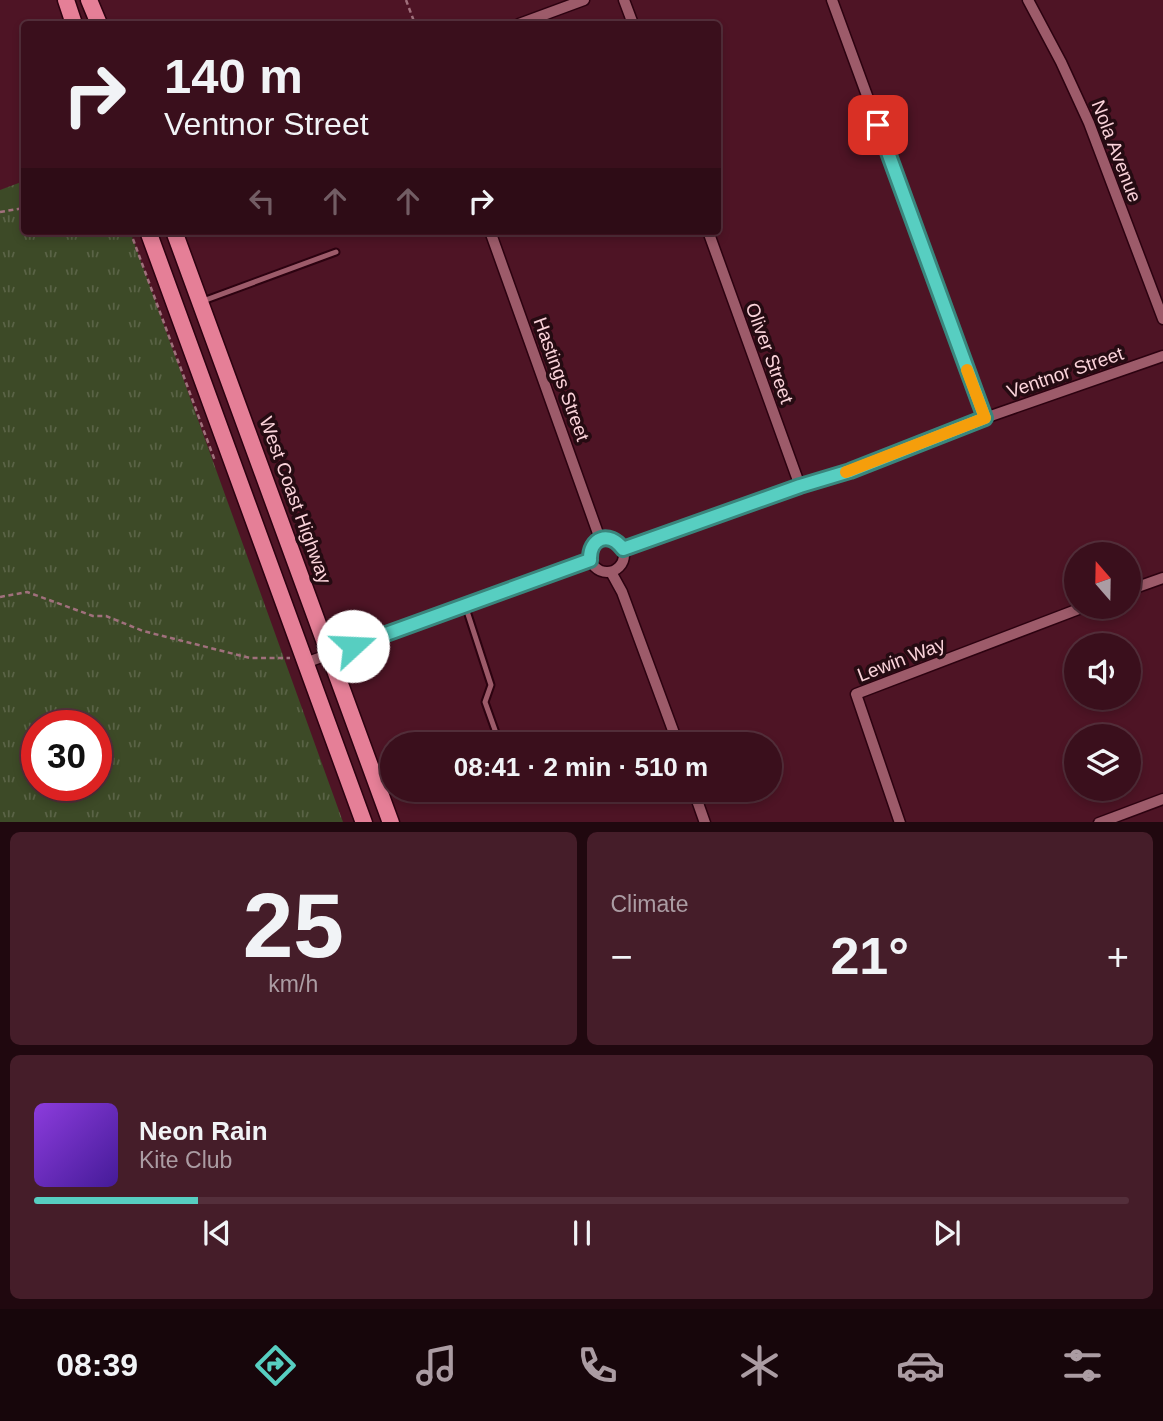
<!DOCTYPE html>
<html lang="en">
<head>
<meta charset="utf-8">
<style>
  :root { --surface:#3a0f1c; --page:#451d29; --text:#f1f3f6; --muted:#ab9ca3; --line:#542f3b; --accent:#57cec1 }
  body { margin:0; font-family:Helvetica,sans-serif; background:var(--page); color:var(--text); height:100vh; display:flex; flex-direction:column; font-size:26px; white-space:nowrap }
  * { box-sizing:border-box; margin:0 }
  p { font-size:23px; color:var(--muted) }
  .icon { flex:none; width:38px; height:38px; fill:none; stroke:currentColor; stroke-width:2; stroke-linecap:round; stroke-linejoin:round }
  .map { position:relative; height:822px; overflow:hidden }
  .sheet { display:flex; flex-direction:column; gap:10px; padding:10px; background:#20080f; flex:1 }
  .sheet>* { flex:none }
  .hud { position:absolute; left:21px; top:21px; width:700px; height:214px; border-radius:7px; box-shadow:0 4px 10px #0003,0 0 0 2px var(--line); background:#3a0f1c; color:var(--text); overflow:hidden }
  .needle { width:46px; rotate:340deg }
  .tools { position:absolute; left:1064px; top:542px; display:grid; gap:14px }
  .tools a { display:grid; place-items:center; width:77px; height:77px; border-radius:50%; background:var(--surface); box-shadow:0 4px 10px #0003,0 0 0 2px var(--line); font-size:35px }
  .speed { position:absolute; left:21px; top:710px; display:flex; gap:14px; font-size:35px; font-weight:700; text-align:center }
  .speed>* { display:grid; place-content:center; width:91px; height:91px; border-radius:50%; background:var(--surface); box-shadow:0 4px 10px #0003,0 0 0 2px var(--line); line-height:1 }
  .speed .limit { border:10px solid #d22; background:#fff; color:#111 }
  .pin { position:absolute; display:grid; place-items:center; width:60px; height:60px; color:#fff; margin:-30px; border-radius:14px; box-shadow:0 4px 10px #0006 }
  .me { position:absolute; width:77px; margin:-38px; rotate:70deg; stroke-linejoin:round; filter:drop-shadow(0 0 5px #0008) }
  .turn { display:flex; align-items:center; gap:24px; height:147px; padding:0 28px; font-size:32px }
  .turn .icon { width:91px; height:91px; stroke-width:2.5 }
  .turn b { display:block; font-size:49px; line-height:60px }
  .lanes { display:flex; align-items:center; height:66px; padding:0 28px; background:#0003; justify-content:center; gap:35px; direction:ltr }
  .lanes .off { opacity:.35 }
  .big { font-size:52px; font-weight:700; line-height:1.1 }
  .sheet .card { flex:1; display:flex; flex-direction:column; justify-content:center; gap:10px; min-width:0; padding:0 24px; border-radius:10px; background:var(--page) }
  .sheet .dial { align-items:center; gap:0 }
  .dial b { font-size:91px; line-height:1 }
  .song { display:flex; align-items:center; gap:21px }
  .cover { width:84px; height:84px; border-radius:10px; background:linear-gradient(135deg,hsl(270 70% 55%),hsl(260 70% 35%)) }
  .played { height:7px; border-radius:4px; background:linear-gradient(90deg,var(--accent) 15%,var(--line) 15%) }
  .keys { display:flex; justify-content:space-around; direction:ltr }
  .heat { display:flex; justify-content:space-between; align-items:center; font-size:38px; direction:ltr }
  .sheet .tiles { flex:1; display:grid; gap:10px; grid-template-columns:1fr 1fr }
  .card:last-child { grid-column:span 2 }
  .trip { position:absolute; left:380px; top:732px; width:402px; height:70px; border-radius:35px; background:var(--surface); box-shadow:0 4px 10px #0003,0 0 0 2px var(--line); font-weight:700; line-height:70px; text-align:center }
  .menu { display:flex; height:112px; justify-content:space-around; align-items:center; background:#17060b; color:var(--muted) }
  .menu .icon { width:49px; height:49px }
  .menu .on { color:var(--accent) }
  .menu b { font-size:32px; color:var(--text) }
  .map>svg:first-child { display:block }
  .grass { fill:url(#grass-tufts); fill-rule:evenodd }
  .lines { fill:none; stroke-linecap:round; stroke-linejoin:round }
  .service-casing { stroke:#2c0210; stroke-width:9 }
  .minor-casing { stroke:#2c0210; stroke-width:13 }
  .trunk-casing { stroke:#2c0210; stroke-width:19 }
  .path { stroke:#a0707c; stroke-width:2.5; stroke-dasharray:5 3.5; stroke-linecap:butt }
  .service { stroke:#9d5b6a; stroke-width:5 }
  .minor { stroke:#9d5b6a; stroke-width:10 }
  .trunk { stroke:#e57f97; stroke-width:16 }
  .route-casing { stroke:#39867d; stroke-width:18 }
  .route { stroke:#57cec1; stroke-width:12 }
  .slow { stroke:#f59e0b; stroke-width:12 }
  .labels { text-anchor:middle; stroke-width:7; stroke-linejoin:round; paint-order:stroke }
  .street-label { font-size:19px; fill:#fad3da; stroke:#250b12 }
</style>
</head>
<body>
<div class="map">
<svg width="1163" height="823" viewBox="0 0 1163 823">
  <defs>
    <pattern id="grass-tufts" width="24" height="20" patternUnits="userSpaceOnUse" patternTransform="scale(1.75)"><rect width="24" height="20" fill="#3d4a27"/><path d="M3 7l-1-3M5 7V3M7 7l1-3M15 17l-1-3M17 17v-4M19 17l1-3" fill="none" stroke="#5a6346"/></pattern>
  </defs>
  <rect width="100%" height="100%" fill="#4e1425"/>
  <path class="grass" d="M24,181V231H130L343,822H0V190ZM37,726H96V786H37Z"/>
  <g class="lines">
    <g class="service-casing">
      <g id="service">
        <polyline points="203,301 336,252"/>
        <polyline points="465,605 491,685 485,702 500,744"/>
      </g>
    </g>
    <g class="minor-casing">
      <g id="minor">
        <polyline points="624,0 633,24"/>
        <polyline points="832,0 985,418"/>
        <polyline points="1028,0 1061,62 1089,123 1163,319"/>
        <polyline points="519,24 584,0"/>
        <polyline points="490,231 600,539"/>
        <polyline points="708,231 800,486"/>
        <circle cx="607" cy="555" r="17"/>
        <polyline points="623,549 800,486 851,471 985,418 1163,356"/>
        <polyline points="611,572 622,592 678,744"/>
        <polyline points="1129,590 1163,578"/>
        <polyline points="305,663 590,560"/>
        <polyline points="693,789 705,823"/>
        <polyline points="900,823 856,694 1084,607"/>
        <polyline points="1099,823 1163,799"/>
      </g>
    </g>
    <g class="trunk-casing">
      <g id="trunk">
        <polyline points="66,0 74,24"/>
        <polyline points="89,0 99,24"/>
        <polyline points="148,231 364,823"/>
        <polyline points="174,231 391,823"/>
      </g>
    </g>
    <g class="path">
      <polyline points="406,0 415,24"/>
      <polyline points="0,212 24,208"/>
      <polyline points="130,231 215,461"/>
      <polyline points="0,597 27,592 93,616 106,616 143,631 250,658 290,658"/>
    </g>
    <use href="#service" class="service"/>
    <use href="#minor" class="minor"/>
    <use href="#trunk" class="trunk"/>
  </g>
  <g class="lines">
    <g class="route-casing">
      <path id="route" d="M353,646L590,560C589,538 609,530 623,549L800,486L850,471L985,418L878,125"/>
    </g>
    <use href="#route" class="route"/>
    <polyline class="slow" points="846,472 985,418 967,370"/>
  </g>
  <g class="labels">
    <g class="street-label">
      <text transform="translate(1117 151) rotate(69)" y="7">Nola Avenue</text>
      <text transform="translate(770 353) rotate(70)" y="7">Oliver Street</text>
      <text transform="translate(1065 372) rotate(-19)" y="7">Ventnor Street</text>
      <text transform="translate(562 379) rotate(70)" y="7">Hastings Street</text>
      <text transform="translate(296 500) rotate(70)" y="7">West Coast Highway</text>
      <text transform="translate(901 659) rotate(-21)" y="7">Lewin Way</text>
    </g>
  </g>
</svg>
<div class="tools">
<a><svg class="needle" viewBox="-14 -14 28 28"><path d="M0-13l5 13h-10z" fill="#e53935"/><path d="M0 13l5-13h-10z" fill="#ab9ca3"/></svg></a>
<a><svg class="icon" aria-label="sound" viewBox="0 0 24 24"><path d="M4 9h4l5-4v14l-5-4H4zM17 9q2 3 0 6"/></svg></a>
<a><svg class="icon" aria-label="layers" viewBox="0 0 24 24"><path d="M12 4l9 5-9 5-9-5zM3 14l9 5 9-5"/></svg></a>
</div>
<div class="speed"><div class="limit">30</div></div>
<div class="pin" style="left:878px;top:125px;background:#d93025"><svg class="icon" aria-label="arrive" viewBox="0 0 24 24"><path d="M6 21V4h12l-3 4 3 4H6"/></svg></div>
<svg class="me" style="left:353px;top:646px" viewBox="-20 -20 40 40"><circle r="19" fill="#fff"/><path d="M0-13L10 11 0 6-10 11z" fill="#57cec1"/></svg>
<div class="trip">08:41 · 2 min · 510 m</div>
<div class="hud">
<div class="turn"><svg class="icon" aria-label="right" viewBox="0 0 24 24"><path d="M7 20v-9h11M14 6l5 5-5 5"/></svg><div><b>140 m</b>Ventnor Street</div></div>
<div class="lanes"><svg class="icon off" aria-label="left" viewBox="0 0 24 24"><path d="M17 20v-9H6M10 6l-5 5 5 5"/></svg><svg class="icon off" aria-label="ahead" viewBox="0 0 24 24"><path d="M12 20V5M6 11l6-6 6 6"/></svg><svg class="icon off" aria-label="ahead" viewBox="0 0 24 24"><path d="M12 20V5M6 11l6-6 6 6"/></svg><svg class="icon" aria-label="right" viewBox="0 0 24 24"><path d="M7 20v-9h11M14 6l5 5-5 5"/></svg></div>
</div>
</div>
<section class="sheet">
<div class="tiles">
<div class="card dial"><b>25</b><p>km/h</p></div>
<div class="card"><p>Climate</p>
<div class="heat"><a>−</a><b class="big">21°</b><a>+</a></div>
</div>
<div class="card">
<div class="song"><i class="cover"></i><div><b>Neon Rain</b><p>Kite Club</p></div></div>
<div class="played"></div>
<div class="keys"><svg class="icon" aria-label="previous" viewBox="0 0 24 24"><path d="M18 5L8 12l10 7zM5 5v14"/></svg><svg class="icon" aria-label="pause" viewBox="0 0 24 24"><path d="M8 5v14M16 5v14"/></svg><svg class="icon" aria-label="next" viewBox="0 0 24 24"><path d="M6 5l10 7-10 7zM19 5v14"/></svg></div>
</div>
</div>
</section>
<nav class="menu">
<b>08:39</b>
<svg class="icon on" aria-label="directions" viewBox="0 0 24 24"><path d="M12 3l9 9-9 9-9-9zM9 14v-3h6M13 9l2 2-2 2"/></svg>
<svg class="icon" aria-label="music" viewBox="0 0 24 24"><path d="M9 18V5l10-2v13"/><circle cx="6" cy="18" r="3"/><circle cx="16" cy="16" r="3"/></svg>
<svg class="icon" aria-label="phone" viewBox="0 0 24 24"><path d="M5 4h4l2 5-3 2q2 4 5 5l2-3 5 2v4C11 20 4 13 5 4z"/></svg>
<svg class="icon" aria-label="climate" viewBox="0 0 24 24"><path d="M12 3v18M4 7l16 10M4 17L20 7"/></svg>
<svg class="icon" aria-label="car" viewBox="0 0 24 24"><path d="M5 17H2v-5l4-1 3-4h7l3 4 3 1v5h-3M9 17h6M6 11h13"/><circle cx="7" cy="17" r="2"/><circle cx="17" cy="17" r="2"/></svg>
<svg class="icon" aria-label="filters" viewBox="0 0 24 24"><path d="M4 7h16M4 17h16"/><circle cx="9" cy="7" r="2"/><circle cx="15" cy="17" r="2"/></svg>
</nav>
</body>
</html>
